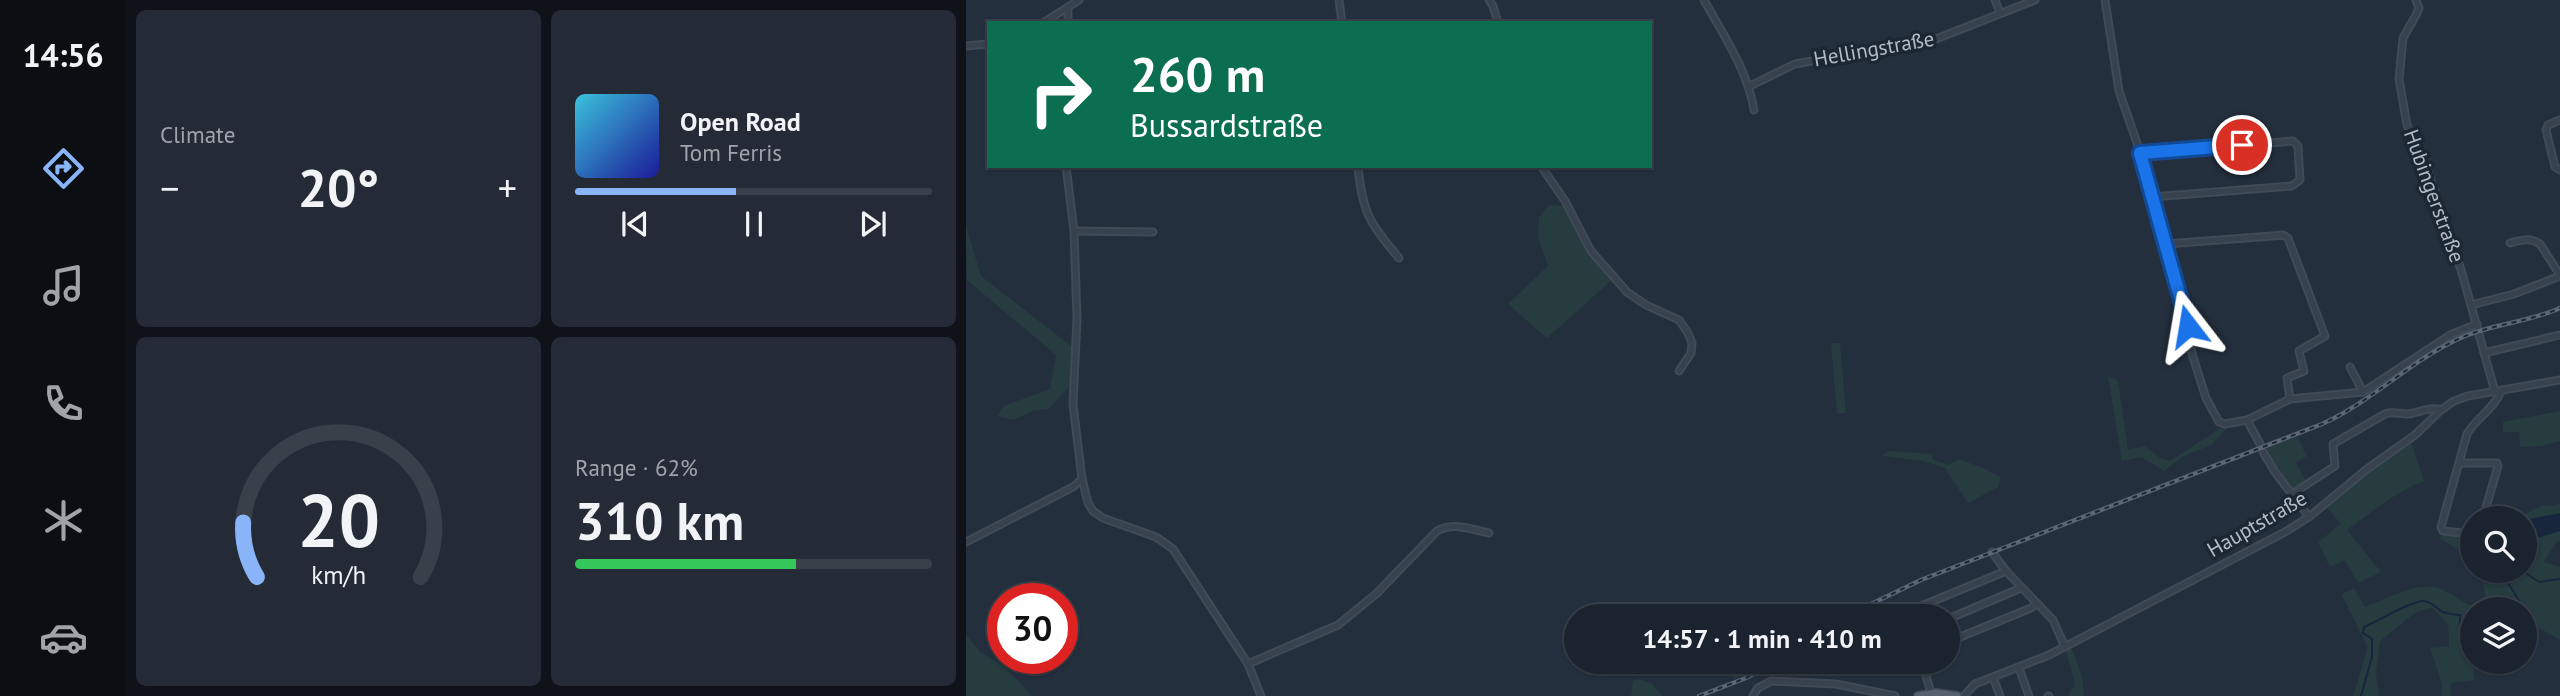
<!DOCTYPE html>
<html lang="en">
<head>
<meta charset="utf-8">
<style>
  :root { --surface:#1b232e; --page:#242b36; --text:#f1f3f6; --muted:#a0a4aa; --line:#39404a; --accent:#8ab4f8 }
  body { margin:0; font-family:"PT Sans",sans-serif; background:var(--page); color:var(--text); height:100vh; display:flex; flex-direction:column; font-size:26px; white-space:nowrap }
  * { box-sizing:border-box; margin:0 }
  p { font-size:23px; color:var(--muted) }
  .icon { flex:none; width:38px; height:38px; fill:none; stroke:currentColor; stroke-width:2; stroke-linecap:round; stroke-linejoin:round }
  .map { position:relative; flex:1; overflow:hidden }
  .details { display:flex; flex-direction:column; gap:10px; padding:10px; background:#0f1319; width:840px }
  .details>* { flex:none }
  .hud { position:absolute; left:21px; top:21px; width:665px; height:147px; border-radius:0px; box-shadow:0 2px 5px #0004,0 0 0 2px var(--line); background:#0b6e4f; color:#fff; overflow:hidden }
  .tools { position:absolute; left:1494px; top:506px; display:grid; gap:14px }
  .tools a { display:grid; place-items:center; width:77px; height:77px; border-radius:50%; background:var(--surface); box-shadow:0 2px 5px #0004,0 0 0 2px var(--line); font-size:35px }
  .speed { position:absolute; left:21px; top:583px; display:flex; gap:14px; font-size:35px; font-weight:700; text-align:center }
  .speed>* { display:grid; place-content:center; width:91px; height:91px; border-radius:50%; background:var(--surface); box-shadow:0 2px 5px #0004,0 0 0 2px var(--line); line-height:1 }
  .speed .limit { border:10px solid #d22; background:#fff; color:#111 }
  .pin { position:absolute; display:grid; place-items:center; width:60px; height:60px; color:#fff; margin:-30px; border:4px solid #fff; border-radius:50%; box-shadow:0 2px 7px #0007 }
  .me { position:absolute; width:77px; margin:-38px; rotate:346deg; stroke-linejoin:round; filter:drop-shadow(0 0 5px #0008) }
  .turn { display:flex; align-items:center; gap:24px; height:147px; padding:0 28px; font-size:32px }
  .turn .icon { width:91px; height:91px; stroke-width:2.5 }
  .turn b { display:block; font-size:49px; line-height:60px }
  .big { font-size:52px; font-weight:700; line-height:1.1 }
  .details .widget { flex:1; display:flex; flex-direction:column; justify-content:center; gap:10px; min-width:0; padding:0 24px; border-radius:10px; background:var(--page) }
  .details .dial { align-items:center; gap:0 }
  .dial svg { height:182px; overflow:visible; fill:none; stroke:var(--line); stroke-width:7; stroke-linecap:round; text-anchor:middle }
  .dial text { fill:var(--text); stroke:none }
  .song { display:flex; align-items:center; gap:21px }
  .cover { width:84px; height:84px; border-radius:10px; background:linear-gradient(135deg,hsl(190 70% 55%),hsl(240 70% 35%)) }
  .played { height:7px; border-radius:4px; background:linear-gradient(90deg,var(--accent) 45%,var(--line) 45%) }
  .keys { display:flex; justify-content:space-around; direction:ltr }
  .heat { display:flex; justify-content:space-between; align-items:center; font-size:38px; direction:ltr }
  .charge { height:10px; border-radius:5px; background:linear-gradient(90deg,#34c759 62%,var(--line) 0) }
  .details .tiles { flex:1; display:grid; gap:10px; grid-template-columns:repeat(2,1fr) }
  .trip { position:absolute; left:598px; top:604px; width:396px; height:70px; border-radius:35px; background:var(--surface); box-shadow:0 2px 5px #0004,0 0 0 2px var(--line); font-weight:700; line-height:70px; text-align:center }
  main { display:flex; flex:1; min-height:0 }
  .tab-bar { display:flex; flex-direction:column; width:126px; justify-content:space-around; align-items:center; background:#0b0e12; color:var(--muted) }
  .tab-bar .icon { width:49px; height:49px }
  .tab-bar .active { color:var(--accent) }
  .tab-bar b { font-size:32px; color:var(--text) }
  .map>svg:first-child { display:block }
  .green { fill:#263c3f }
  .water { fill:#17263c }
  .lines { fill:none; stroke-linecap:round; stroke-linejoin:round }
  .stream { stroke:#17263c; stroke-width:2 }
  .minor-casing { stroke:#414a57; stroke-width:9 }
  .major-casing { stroke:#414a57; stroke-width:10 }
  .minor { stroke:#38414e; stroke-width:5 }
  .major { stroke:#56606e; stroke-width:7 }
  .rail-casing { stroke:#5a6575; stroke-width:4.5 }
  .rail { stroke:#1d2633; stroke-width:2; stroke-dasharray:5; stroke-linecap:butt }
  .route-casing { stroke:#114b97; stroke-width:18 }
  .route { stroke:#1a73e8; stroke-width:12 }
  .labels { text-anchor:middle; stroke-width:7; stroke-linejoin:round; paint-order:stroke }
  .street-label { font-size:21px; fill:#b4bcc9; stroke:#1d2633 }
</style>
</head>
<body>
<main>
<nav class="tab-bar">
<b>14:56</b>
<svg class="icon active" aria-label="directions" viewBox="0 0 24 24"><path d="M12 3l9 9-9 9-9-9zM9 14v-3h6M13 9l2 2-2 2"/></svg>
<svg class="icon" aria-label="music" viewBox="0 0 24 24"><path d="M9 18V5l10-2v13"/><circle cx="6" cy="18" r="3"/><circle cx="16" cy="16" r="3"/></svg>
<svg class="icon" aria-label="phone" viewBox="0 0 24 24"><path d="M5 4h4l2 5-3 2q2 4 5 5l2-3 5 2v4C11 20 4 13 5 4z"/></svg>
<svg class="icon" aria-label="climate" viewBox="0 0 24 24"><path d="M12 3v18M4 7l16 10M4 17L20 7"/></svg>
<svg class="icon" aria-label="car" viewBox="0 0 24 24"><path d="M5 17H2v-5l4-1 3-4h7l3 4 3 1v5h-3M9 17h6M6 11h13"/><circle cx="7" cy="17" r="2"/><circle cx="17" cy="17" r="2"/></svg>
</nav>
<section class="details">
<div class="tiles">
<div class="widget"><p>Climate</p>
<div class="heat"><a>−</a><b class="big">20°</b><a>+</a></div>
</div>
<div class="widget">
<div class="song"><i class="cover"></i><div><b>Open Road</b><p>Tom Ferris</p></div></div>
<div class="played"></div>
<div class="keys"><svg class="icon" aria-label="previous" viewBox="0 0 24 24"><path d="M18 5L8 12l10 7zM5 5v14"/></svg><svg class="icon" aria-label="pause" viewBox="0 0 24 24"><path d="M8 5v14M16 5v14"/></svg><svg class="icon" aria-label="next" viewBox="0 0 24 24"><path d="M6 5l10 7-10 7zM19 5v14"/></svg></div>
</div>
<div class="widget dial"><svg viewBox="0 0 100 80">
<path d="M14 69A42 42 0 1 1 86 69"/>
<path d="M14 69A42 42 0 0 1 8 45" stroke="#8ab4f8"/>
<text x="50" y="56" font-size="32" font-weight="700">20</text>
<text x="50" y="72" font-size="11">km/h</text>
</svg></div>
<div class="widget"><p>Range · 62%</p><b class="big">310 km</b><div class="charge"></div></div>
</div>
</section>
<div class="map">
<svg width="1594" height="696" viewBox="0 0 1594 696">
  <rect width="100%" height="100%" fill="#242f3e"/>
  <g class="green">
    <polygon points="583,205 600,206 621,252 647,279 581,338 542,304 582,266 572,237 573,217"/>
    <polygon points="0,226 15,276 109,349 107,383 82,409 66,411 48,420 31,416 38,406 84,389 90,355 1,280"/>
    <polygon points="865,343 874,343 880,413 871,413"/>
    <polygon points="1142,376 1152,381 1162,450 1179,446 1194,458 1204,461 1258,426 1265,424 1245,445 1216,457 1198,471 1176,457 1156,461"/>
    <polygon points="1594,411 1594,441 1576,446 1554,447 1553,432 1537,432 1537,422"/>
    <polygon points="1331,437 1341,456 1330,462 1340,481 1321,492 1300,462 1295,450"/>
    <path d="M1445,442L1458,481C1429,492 1406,512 1381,530L1415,572L1392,583L1379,560L1364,567L1352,542L1375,524L1360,506L1371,494Z"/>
    <polygon points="923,451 966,454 966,459 982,465 993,459 1019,469 1035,478 1032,487 1002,503 979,468 958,461 916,456"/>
    <path d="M1594,504V541L1590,542L1578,562L1594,567V640L1559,620V609H1507V655L1505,657L1509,680L1484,683L1485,696H1475L1476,684L1464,648L1483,646L1482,624L1466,608L1450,612L1414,641L1410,674L1413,696H1387L1402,647L1375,594L1388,588L1399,607C1420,599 1451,581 1473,588C1487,593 1497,605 1512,607L1519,596L1517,580L1512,571L1559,570V518H1550L1577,505L1587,506Z"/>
    <polygon points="1479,533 1507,536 1507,560 1505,557 1473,538"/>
    <polygon points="0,635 14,652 39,667 66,696 0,696"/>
    <polygon points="1105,647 1116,676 1118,696 1102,696 1109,685 1100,650"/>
    <polygon points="758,662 806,662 768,679"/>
    <polygon points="674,679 686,684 697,696 665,696 667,680"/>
  </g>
  <polygon class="water" points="1594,513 1594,531 1559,542 1559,520"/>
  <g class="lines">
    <g class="stream">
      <polyline points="1537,570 1535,572 1554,602 1546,609"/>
      <polyline points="1555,570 1573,582 1594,579"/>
      <path d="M1395,696L1406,657V639L1397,633L1398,627C1410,622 1449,599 1458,601C1467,602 1470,609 1477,612C1482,614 1489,614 1494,615V627H1507"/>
    </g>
    <g class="minor-casing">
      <g id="minor">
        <polyline points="373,0 376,23"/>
        <polyline points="523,0 527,6 532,23"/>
        <path d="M738,0C758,36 781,69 788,110"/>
        <polyline points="1029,0 1034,13"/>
        <polyline points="1139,0 1153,91 1171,143 1214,294 1227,357 1240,398 1253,422 1259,424 1281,420"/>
        <polyline points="1450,0 1453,8 1450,15 1437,38 1433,79 1441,125 1463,174 1496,273 1529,392"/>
        <polyline points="77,23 113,0"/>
        <polyline points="102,23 102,8"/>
        <polyline points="0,46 23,44"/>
        <polyline points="784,86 829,64 970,39 1069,0"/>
        <polyline points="1594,120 1582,125 1580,130 1589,167 1594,170"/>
        <polyline points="1174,153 1327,141 1332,146 1334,180 1326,186 1186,197"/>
        <polyline points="100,166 108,231 111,319 107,404 116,479 122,503 127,511 137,518 190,537 207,549 282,664 295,696"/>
        <path d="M392,166C396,212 404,224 433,258"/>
        <polyline points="575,166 599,201 625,251 661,292 680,305 713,320 722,333 726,343 725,353 713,371"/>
        <polyline points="108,231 187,232"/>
        <path d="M1544,243C1556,240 1564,237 1574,244L1594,275"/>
        <polyline points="1200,244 1306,236 1317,235 1322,238 1359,336 1333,351 1338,371 1321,378 1324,399"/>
        <polyline points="1505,305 1548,294 1594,276"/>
        <polyline points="1518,353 1594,335"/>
        <polyline points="1384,367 1397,392"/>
        <polyline points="1294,444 1281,420 1324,399 1397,392 1484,335 1511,324"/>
        <polyline points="1297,452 1309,472 1343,517"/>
        <polyline points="1494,463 1531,463 1532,466 1517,518"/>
        <path d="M1326,494L1369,466L1367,444L1419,414C1427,411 1433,414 1441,414C1453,413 1464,406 1475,410"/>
        <path d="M1507,534L1477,531L1475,527L1501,434C1510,418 1529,408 1535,391"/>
        <polyline points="0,542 107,487 116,479"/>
        <polyline points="1026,552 1040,571 1087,620 1099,647"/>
        <polyline points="874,611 878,616"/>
        <polyline points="948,616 948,609 1040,571"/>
        <polyline points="982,619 1055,588"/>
        <polyline points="982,642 1065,608 1070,604"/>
        <polyline points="956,662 965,693"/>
        <path d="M282,664L372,625L410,594L471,531C488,522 505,529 523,533"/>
        <polyline points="1053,668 1063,696"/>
        <polyline points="961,676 962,662"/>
        <polyline points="1027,677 1034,696"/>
        <polyline points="787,696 792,688 805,681 870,684 929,696"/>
        <polyline points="998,696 1009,684 1083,655 1319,532 1343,517 1401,469 1449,435 1475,410 1488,401 1502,396 1594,380"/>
        <polyline points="1082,696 1083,696"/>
      </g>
    </g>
    <g class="major-casing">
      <polyline id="major" points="952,696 970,693 991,696"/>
    </g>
    <use href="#minor" class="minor"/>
    <use href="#major" class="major"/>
    <g class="rail-casing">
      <g id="rail">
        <path d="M880,616L955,580L1356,424C1405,402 1442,363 1490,340C1523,324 1561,323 1594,308"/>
        <polyline points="733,696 780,678 810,662"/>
      </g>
    </g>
    <use href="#rail" class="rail"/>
  </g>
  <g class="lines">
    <g class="route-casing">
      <polyline id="route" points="1222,326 1174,153 1276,145"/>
    </g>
    <use href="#route" class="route"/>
  </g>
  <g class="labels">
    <g class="street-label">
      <text transform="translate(908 49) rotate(-10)" y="7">Hellingstraße</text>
      <text transform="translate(1468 196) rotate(70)" y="7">Hubingerstraße</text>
      <text transform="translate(1291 524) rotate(-30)" y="7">Hauptstraße</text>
    </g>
  </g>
</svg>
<div class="tools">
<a><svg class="icon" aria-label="search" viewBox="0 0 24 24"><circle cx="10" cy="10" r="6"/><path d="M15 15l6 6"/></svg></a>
<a><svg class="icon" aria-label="layers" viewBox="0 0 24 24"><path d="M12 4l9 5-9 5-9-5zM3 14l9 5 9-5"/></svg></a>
</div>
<div class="speed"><div class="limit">30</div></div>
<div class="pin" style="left:1276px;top:145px;background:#d93025"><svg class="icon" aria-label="arrive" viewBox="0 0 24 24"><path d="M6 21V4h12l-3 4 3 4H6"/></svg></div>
<svg class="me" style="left:1222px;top:326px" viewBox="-20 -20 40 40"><path d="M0-17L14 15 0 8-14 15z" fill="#1a73e8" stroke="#fff" stroke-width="4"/></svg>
<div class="trip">14:57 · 1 min · 410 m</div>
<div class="hud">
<div class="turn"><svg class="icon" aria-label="right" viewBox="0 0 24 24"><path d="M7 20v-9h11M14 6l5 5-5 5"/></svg><div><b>260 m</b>Bussardstraße</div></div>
</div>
</div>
</main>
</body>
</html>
